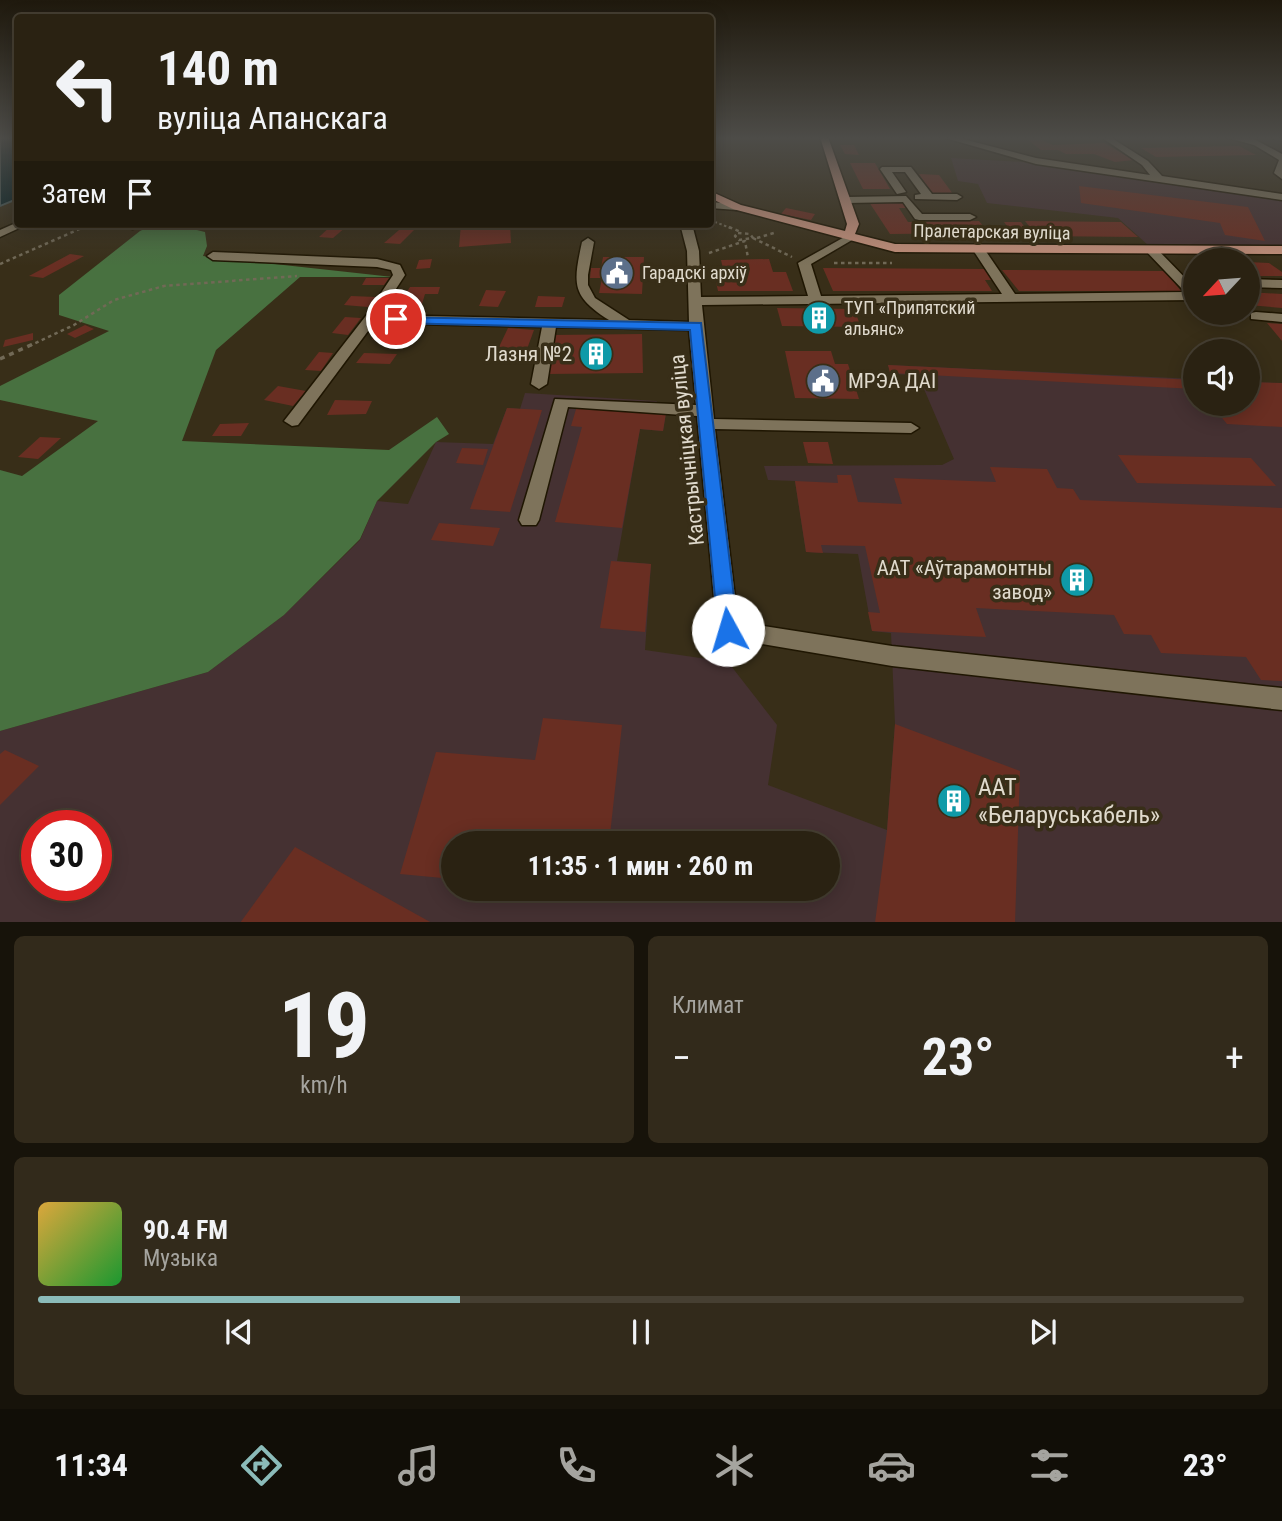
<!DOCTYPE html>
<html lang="ru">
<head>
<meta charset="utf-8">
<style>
  :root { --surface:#2a2212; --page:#322a1b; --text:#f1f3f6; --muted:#a5a49f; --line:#463f32; --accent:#8bbbb9 }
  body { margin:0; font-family:"Roboto Condensed",sans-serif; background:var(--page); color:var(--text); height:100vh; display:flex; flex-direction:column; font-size:26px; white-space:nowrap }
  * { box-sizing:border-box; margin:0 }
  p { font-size:23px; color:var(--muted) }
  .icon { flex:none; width:38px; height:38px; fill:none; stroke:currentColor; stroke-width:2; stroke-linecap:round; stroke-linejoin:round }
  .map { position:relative; height:922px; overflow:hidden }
  .details { display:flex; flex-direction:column; gap:14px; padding:14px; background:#17130a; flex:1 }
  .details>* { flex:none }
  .top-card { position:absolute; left:14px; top:14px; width:700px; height:214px; border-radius:7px; box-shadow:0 4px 18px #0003,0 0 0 2px var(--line); background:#2a2212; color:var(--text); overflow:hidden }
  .needle { width:46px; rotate:244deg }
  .buttons { position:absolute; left:1183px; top:248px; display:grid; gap:14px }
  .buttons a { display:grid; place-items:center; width:77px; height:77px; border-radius:50%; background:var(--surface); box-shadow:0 4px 18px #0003,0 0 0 2px var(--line); font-size:35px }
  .speed { position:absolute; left:21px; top:810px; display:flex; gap:14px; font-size:35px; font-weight:700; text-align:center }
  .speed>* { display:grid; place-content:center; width:91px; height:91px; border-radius:50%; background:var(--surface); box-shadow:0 4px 18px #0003,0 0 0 2px var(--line); line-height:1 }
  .speed .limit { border:10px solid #d22; background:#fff; color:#111 }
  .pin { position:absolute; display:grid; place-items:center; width:60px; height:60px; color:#fff; margin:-30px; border:4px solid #fff; border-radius:50%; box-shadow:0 2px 7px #0007 }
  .me { position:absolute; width:77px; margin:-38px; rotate:354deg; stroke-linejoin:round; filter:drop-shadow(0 0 5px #0008) }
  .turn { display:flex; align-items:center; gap:24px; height:147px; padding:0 28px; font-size:32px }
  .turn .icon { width:91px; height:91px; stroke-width:2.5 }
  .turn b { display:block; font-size:49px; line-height:60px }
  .then { display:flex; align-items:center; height:66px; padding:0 28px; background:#0003; gap:14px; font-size:26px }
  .big { font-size:52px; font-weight:700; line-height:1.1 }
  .details .widget { flex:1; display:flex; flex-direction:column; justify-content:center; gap:10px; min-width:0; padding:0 24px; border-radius:10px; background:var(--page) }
  .details .dial { align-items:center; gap:0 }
  .dial b { font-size:91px; line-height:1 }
  .song { display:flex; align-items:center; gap:21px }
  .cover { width:84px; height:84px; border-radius:10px; background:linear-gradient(135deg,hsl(40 70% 55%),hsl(130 70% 35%)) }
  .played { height:7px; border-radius:4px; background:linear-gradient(90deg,var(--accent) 35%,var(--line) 35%) }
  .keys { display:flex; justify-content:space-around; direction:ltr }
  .heat { display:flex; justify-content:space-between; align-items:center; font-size:38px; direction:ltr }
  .details .tiles { flex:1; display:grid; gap:14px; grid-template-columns:1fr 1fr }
  .widget:last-child { grid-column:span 2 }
  .trip { position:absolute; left:441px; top:831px; width:399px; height:70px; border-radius:35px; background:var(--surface); box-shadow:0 4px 18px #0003,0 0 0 2px var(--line); font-weight:700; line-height:70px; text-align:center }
  .dock { display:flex; height:112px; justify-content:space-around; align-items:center; background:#110e07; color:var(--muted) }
  .dock .icon { width:49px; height:49px }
  .dock .active { color:var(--accent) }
  .dock b { font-size:32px; color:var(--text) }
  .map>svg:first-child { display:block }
  .industrial { fill:#453132; fill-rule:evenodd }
  .forest { fill:#487140 }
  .water { fill:#042125; stroke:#465857; stroke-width:2 }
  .building { fill:#692e22 }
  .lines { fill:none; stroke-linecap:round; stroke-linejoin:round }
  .minor-casing { stroke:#1f1602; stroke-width:3 }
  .major-casing { stroke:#1f1602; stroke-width:3 }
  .path-far2 { stroke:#716956; stroke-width:2; stroke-dasharray:2.5 2.5; stroke-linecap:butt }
  .path-far1 { stroke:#716956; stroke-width:2.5; stroke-dasharray:3.5 3.5; stroke-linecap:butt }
  .path { stroke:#716956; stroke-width:3.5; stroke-dasharray:5 5; stroke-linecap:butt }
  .minor { fill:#7e735b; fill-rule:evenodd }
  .major { fill:#c4907b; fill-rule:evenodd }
  .route { fill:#1a73e8; stroke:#114b97; stroke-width:2 }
  .labels { text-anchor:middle; stroke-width:7; stroke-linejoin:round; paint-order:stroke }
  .far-street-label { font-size:18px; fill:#e0dacd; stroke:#382e18 }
  .far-poi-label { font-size:18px; fill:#e0dacd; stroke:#382e18; text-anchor:start }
  .poi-label { font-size:21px; fill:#e0dacd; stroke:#382e18; text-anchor:end }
  .street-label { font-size:21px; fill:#e0dacd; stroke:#382e18 }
  .near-poi-label { font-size:24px; fill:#e0dacd; stroke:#382e18; text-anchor:start }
</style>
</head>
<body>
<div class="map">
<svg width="1282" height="923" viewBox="0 0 1282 923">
  <rect width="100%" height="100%" fill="#382e18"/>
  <g class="industrial">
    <polygon points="951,158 1023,162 1282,199 1282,246 1148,245 1118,218 987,203 978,184 958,181"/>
    <path d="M888,365L1195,379V404H1248V382L1282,383V922L0,923V731L208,672L284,615L360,540L377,501L408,504L436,442L493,444L507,408L520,409L525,393L657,401L654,412L666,413L663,431L640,429L617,561L651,564L645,650L728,662L777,725L768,785L887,830L895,724L891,633L872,631L858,554L806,552L795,481L768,480L764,466L942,465L954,459L918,375L891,374ZM37,826H96V886H37ZM453,844H828V889H453Z"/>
  </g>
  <polygon class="forest" points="155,224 172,224 205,232 207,246 203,256 393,277 300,277 216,350 182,441 389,450 437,417 449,434 436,442 377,501 360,539 284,615 208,672 0,731 0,470 22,476 98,421 0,400 0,386 109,331 59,315 59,295 140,231"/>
  <polygon class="water" points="0,137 18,137 17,199 0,206"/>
  <g class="building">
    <polygon points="996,137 1035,137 1053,145 1104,143 1134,160 1115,162 1094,154 1066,154 1058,150 1041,150 1027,139 1000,140"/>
    <polygon points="840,145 854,145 859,155 845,154"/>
    <polygon points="1239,146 1256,155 1156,157 1141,148"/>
    <polygon points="850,163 875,163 890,189 863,189"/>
    <polygon points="919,174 939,175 953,194 932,194"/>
    <polygon points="1079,186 1248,207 1265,241 1225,235 1220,223 1081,203"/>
    <polygon points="904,201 908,208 899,208 908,222 979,221 989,233 890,234 869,202"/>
    <polygon points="786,208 815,214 811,220 781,214"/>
    <polygon points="1025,221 1121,222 1138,237 1037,236"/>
    <polygon points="1004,222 1021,222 1029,233 1012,233"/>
    <polygon points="461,224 510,224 511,243 459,247"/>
    <polygon points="332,225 346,227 333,238 319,237"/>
    <polygon points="399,230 414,230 400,244 384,243"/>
    <polygon points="70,254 84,256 43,278 29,276"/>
    <polygon points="603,257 644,257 642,294 599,293 602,278 590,278 591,268 601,268"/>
    <polygon points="432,259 430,268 416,269 419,260"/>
    <polygon points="769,259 773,272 786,272 793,291 718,291 714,273 724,273 721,260"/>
    <polygon points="1248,262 1269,263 1282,272 1282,276 1248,276"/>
    <polygon points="823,268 987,269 996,280 985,280 992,291 833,291"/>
    <polygon points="1002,270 1165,271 1181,291 1019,291"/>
    <polygon points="366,278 389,278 384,285 362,285"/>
    <polygon points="410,287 440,287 438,294 425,294 422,304 406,305 410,295 405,295"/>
    <polygon points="486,290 506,291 498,307 479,306"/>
    <polygon points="1248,292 1282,294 1282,308 1248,305"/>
    <polygon points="351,296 376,297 368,307 344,305"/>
    <polygon points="538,296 565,297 562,307 535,307"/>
    <polygon points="777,308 854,309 861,327 782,326"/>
    <polygon points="345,317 361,318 348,335 332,333"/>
    <polygon points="380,321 416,321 406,341 372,340"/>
    <polygon points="1267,323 1282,324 1282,341"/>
    <polygon points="85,325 94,329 75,338 67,334"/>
    <polygon points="508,328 534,330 527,349 499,347"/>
    <polygon points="33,333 33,340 3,347 5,340"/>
    <polygon points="642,334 643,373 547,374 552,335"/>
    <polygon points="785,351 831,351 835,364 848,364 859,399 795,398"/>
    <polygon points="319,352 333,353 321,371 305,370"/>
    <polygon points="364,353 397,354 390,364 356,363"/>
    <polygon points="888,365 1195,380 1195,389 890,373"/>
    <polygon points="1248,382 1282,383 1282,427 1227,424 1211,404 1248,404"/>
    <polygon points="278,386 306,391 293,406 264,400"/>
    <polygon points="335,400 372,401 366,414 327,415"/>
    <polygon points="577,406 666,413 663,431 640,429 622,528 555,522 582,427 571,426"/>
    <polygon points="507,408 542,410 510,512 470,509"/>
    <polygon points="249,423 241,436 212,436 220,424"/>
    <polygon points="40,437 61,438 38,459 18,457"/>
    <polygon points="803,442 828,442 833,464 808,463"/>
    <polygon points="462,448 488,449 483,465 456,463"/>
    <polygon points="1118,455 1251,458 1276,486 1137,483"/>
    <polygon points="990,467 1047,469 1057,488 1073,489 1080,500 1282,508 1282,681 1261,680 1246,657 1161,653 1151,635 1124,634 1114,615 976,608 986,637 872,631 868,612 880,613 865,546 821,545 823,553 806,552 795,481 838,483 837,475 851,475 858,502 902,504 894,478 996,482"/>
    <polygon points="439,523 500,528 493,546 431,540"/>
    <polygon points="611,561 651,564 645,632 600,628"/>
    <polygon points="543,718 622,725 609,844 453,844 453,879 400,874 436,752 535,760"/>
    <polygon points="895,724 1020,771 1015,923 875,923 887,831"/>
    <polygon points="5,750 39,766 0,805 0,754"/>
    <polygon points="295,847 432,923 240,923"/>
  </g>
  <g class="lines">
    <g class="minor-casing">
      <g id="minor">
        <polygon points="942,137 955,137 1036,158 1150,175 1142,165 1101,137 1110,137 1148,161 1162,176 1282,194 1282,200 1036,164"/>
        <polygon points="1225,137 1254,139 1282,154 1282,179 1274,173 1279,160 1254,145"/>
        <polygon points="1272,137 1282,137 1282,140 1273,139"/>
        <polygon points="882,167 911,167 932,194 957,194 962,197 957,200 915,199 915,195 921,194 905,172 892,172 906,192 897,194 880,169"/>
        <polygon points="906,196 922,214 970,214 976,217 970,220 919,220 915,219 903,202 846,203 841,200 846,197"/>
        <polygon points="710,202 737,204 742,207 737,210 710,208"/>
        <polygon points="18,222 28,224 0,237 0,230"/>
        <polygon points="129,224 143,224 133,229 129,228"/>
        <path d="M680,224H692L699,251L701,297L808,296L798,263L848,235L852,236V240L811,264L821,296L1002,294L973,250L979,246L983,247L1015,294L1185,292L1145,250L1155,247L1195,288V300L702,305L714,419L911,423L919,428L911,433L715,429L738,622L892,646L1282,688V710L892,666L720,637L717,630L697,416L568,407L539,520L536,525H522L519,520L555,399L696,405L689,330L556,327L547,384L539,389L531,384L542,327L374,323L298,425L292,426L284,421L365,317L393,275L391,270L377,267L213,260L207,256L213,252L377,259L400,265L405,275L379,315L609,320C571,296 573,284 582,242L588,238L594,242L588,275V285L595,298L629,320L689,322L687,251Z"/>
        <polygon points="1248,279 1282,280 1282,288 1248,287"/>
        <polygon points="1256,312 1282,314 1282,322 1251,319 1251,313"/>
      </g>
    </g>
    <g class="major-casing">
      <polygon id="major" points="820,137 828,137 859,224 855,234 895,244 1282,246 1282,254 895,252 733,209 710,198 710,191 741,205 845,231 847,224"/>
    </g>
    <g class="path-far2">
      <polyline points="710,220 733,229"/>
      <polyline points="80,229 92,224 120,226"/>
    </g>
    <g class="path-far1">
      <polyline points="729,227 741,232"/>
      <polygon points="738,233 750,234 753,238 739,240 735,236"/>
      <polyline points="753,238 792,257"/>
      <polyline points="757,238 777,232"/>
      <polyline points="709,253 745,241 748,258"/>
      <polyline points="834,263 892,263"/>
      <polyline points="0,264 84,227"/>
      <polyline points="29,346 74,325 114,300 164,286 297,276"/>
    </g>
    <polyline class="path" points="0,359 33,344"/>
    <use href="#minor" class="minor"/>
    <use href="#major" class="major"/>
  </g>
  <linearGradient id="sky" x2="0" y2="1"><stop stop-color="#1f190d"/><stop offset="0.52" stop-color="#4d4c48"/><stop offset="1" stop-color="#4d4c48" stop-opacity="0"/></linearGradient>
  <rect width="1282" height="266" fill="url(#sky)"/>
  <polygon class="route" points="392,317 701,323 738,630 735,636 728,639 721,636 718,630 690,330 396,323 392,322"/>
  <defs>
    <g id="civic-disc" transform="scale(1.75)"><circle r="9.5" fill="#5c6f8a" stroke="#382e18"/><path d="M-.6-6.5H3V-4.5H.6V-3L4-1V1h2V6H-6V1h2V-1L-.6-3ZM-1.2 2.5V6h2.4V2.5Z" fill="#fff"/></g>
    <g id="building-disc" transform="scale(1.75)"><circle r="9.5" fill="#0f9aa8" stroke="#382e18"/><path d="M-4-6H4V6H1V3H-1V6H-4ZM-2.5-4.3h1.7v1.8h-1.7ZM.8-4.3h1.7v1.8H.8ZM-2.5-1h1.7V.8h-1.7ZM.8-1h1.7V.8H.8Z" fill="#fff"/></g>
  </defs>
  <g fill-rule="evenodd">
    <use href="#civic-disc" x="617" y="273"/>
    <use href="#building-disc" x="819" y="318"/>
    <use href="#building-disc" x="596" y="354"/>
    <use href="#civic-disc" x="823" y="381"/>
    <use href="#building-disc" x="1077" y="580"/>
    <use href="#building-disc" x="954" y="801"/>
  </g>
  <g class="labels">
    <g class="far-street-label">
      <text transform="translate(992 232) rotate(1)" y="6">Пралетарская вуліца</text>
    </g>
    <g class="far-poi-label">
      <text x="642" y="279">Гарадскі архіў</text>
      <text x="844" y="314">ТУП «Припятский<tspan x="844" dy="21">альянс»</tspan></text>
    </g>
    <g class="poi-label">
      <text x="572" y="361">Лазня №2</text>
      <text x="848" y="388" text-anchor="start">МРЭА ДАІ</text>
      <text x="1052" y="575">ААТ «Аўтарамонтны<tspan x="1052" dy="24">завод»</tspan></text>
    </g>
    <g class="street-label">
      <text transform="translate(687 450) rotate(-96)" y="7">Кастрычніцкая вуліца</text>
    </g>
    <g class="near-poi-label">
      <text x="978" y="795">ААТ<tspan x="978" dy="28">«Беларуськабель»</tspan></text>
    </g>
  </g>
</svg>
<div class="buttons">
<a><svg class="needle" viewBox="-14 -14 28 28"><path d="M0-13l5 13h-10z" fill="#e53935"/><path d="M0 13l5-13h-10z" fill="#a5a49f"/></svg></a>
<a><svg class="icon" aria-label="sound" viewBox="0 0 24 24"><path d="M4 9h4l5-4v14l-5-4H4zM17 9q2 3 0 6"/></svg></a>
</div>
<div class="speed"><div class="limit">30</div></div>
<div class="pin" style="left:396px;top:319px;background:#d93025"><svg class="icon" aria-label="arrive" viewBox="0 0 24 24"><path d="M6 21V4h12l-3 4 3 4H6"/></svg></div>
<svg class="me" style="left:728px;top:630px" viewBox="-20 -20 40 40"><circle r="19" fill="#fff"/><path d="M0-13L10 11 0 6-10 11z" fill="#1a73e8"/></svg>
<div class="trip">11:35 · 1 мин · 260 m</div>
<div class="top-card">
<div class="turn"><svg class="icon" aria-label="left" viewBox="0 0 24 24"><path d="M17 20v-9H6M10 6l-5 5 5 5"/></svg><div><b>140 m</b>вуліца Апанскага</div></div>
<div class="then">Затем<svg class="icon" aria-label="arrive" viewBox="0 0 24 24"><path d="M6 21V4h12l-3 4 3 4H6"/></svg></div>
</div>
</div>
<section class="details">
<div class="tiles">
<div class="widget dial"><b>19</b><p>km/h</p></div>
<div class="widget"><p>Климат</p>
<div class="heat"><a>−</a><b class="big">23°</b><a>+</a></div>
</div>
<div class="widget">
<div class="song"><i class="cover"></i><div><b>90.4 FM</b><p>Музыка</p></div></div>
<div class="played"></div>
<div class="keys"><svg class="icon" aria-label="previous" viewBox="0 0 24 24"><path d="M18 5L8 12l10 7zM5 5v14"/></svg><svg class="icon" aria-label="pause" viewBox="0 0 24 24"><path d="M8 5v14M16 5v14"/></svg><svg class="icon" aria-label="next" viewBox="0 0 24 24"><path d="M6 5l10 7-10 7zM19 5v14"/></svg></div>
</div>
</div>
</section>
<nav class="dock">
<b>11:34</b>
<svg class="icon active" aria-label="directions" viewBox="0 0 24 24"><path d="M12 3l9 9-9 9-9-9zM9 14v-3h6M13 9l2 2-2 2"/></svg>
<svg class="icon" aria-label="music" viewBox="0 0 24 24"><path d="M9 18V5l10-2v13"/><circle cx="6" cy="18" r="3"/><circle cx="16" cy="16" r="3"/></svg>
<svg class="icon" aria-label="phone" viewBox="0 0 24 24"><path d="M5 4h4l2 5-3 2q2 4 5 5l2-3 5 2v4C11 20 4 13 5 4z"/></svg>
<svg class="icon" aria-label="climate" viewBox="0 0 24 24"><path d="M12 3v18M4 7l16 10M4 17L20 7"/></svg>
<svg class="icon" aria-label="car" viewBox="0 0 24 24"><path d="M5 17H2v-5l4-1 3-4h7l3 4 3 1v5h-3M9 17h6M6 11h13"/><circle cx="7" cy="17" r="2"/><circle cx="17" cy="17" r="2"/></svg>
<svg class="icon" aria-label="filters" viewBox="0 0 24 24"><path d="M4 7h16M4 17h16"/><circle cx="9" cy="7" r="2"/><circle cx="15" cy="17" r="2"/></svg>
<b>23°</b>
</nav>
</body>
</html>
